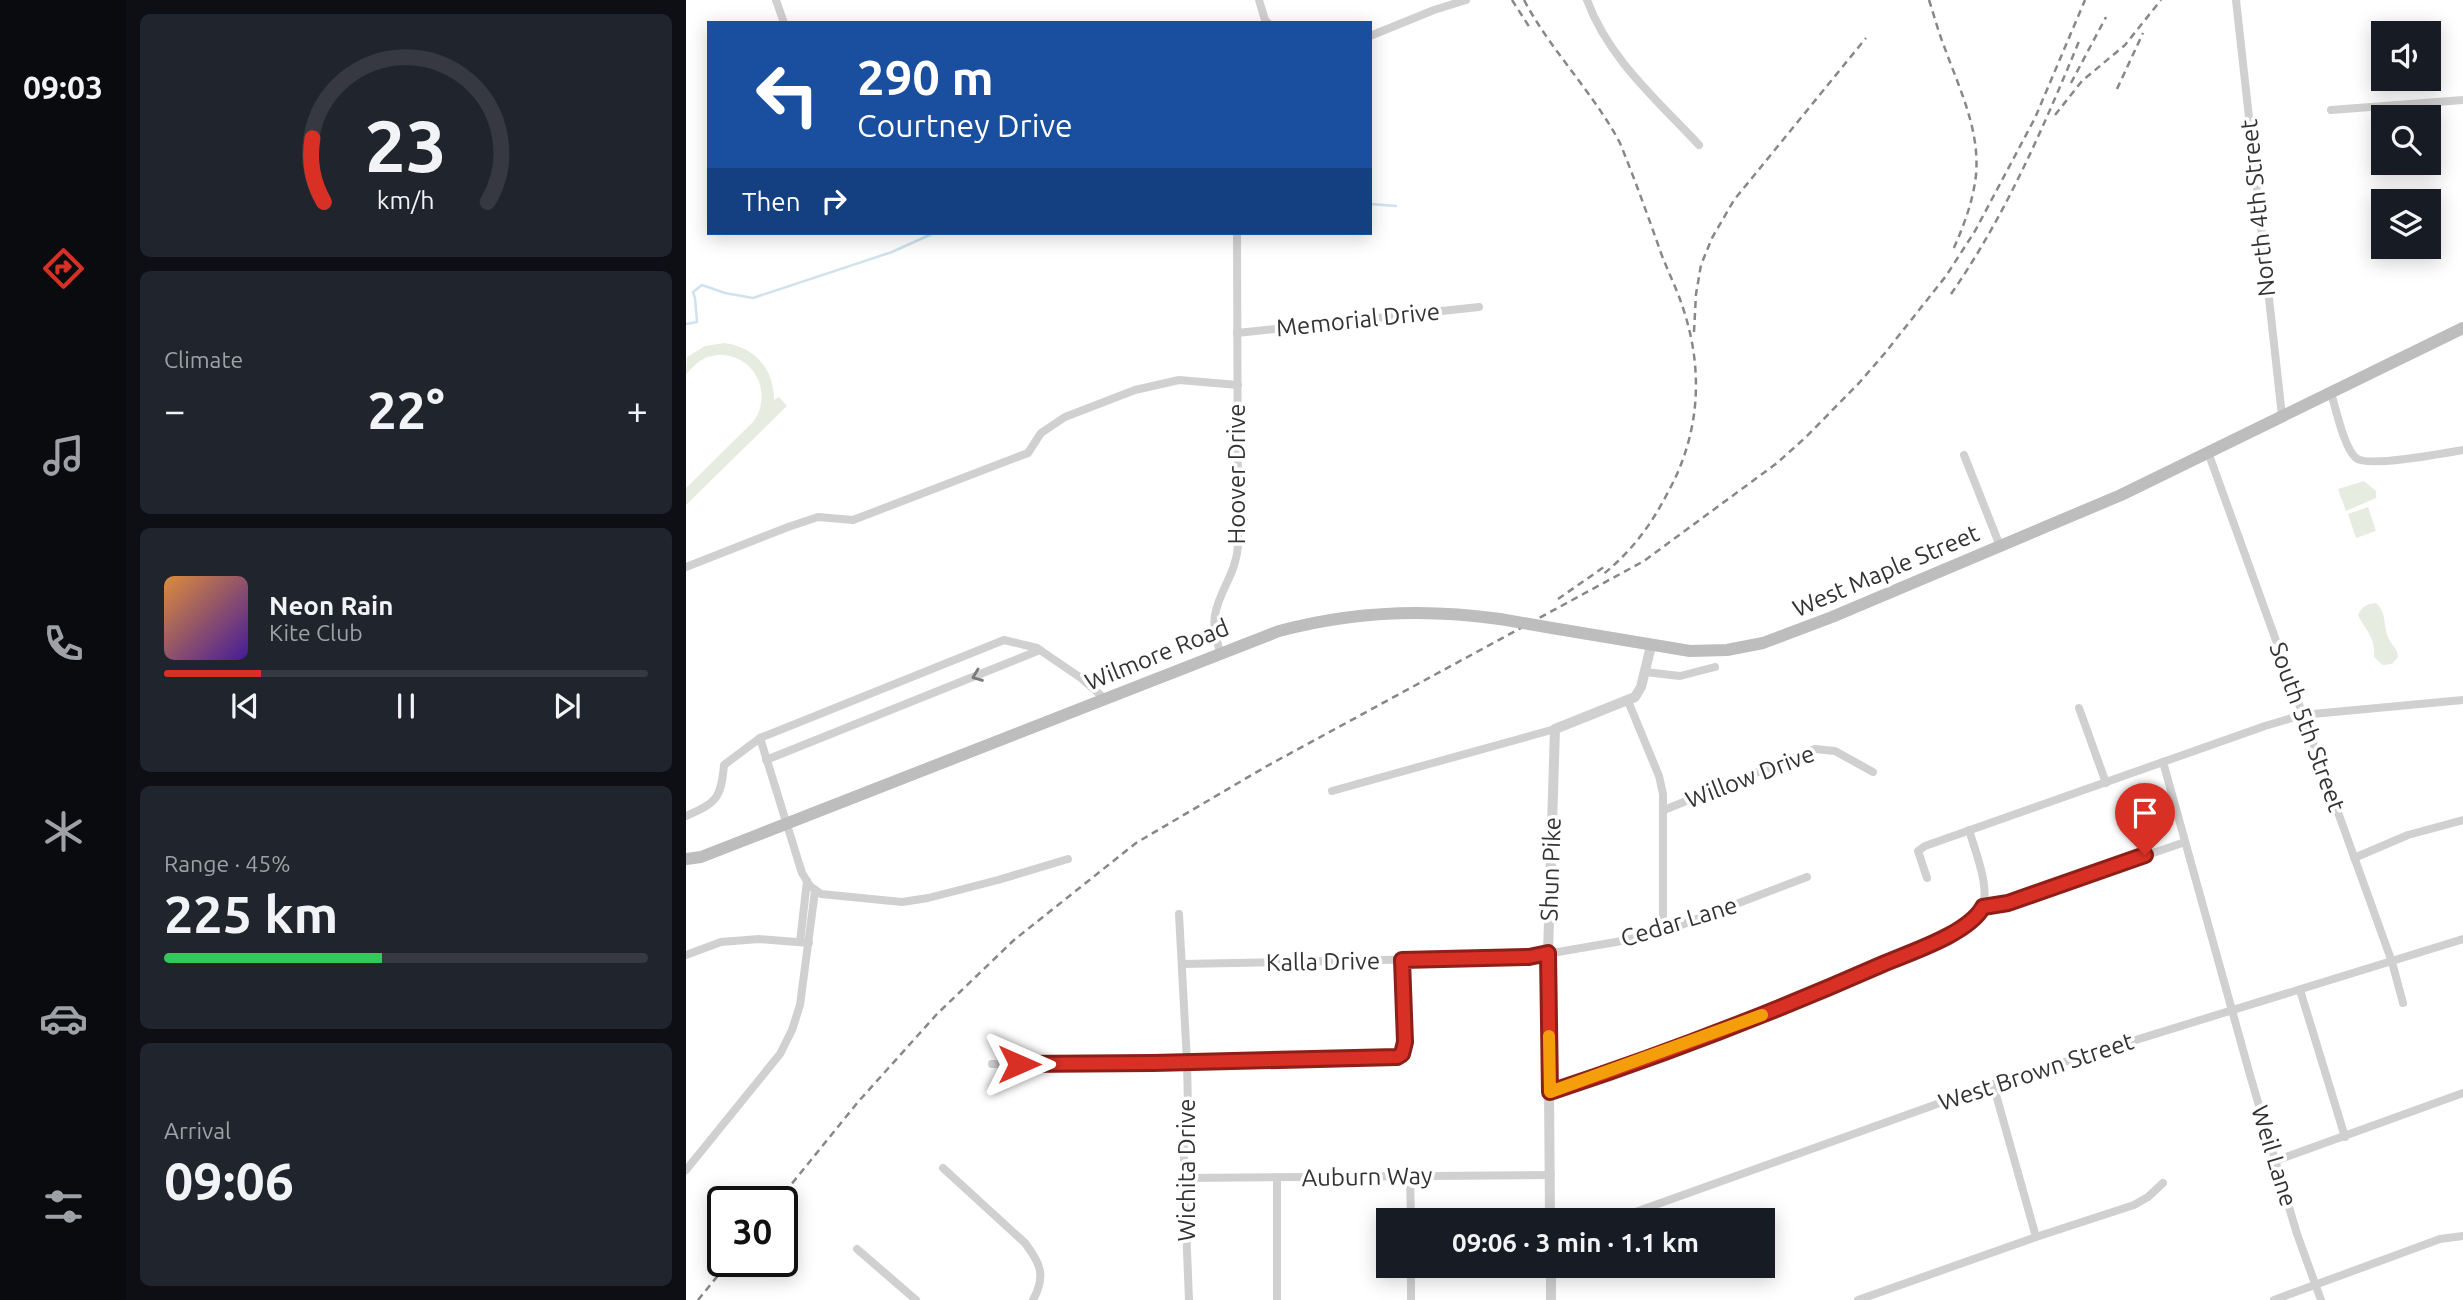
<!DOCTYPE html>
<html lang="en">
<head>
<meta charset="utf-8">
<style>
  :root { --surface:#171b24; --page:#20242c; --text:#f1f3f6; --muted:#9ea1a6; --line:#363941; --accent:#d93025 }
  body { margin:0; font-family:Ubuntu,sans-serif; background:var(--page); color:var(--text); height:100vh; display:flex; flex-direction:column; font-size:26px; white-space:nowrap }
  * { box-sizing:border-box; margin:0 }
  p { font-size:23px; color:var(--muted) }
  .icon { flex:none; width:38px; height:38px; fill:none; stroke:currentColor; stroke-width:2; stroke-linecap:round; stroke-linejoin:round }
  .map { position:relative; flex:1; overflow:hidden }
  .details { display:flex; flex-direction:column; gap:14px; padding:14px; background:#0d0f14; width:560px }
  .details>* { flex:none }
  .top-card { position:absolute; left:21px; top:21px; width:665px; height:214px; border-radius:0px; box-shadow:0 4px 18px #0003; background:#1a4fa0; color:#fff; overflow:hidden }
  .buttons { position:absolute; left:1685px; top:21px; display:grid; gap:14px }
  .buttons a { display:grid; place-items:center; width:70px; height:70px; border-radius:0px; background:var(--surface); box-shadow:0 4px 18px #0003; font-size:35px }
  .speed { position:absolute; left:21px; top:1186px; display:flex; gap:14px; font-size:35px; font-weight:700; text-align:center }
  .speed>* { display:grid; place-content:center; width:91px; height:91px; border-radius:50%; background:var(--surface); box-shadow:0 4px 18px #0003; line-height:1 }
  .speed .limit { border:4px solid #111; border-radius:10px; background:#fff; color:#111 }
  .pin { position:absolute; display:grid; place-items:center; width:60px; height:60px; color:#fff; margin:-72px -30px; border-radius:50% 50% 50% 0; rotate:-45deg; box-shadow:0 0 7px #0007 }
  .pin .icon { rotate:45deg }
  .me { position:absolute; width:77px; margin:-38px; rotate:90deg; stroke-linejoin:round; filter:drop-shadow(0 0 5px #0008) }
  .turn { display:flex; align-items:center; gap:24px; height:147px; padding:0 35px; font-size:32px }
  .turn .icon { width:91px; height:91px; stroke-width:2.5 }
  .turn b { display:block; font-size:49px; line-height:60px }
  .then { display:flex; align-items:center; height:66px; padding:0 35px; background:#0003; gap:14px; font-size:26px }
  .big { font-size:52px; font-weight:700; line-height:1.1 }
  .details .tile { flex:1; display:flex; flex-direction:column; justify-content:center; gap:10px; min-width:0; padding:0 24px; border-radius:10px; background:var(--page) }
  .details .dial { align-items:center; gap:0 }
  .dial svg { height:182px; overflow:visible; fill:none; stroke:var(--line); stroke-width:7; stroke-linecap:round; text-anchor:middle }
  .dial text { fill:var(--text); stroke:none }
  .song { display:flex; align-items:center; gap:21px }
  .cover { width:84px; height:84px; border-radius:10px; background:linear-gradient(135deg,hsl(30 70% 55%),hsl(260 70% 35%)) }
  .played { height:7px; border-radius:4px; background:linear-gradient(90deg,var(--accent) 20%,var(--line) 20%) }
  .keys { display:flex; justify-content:space-around; direction:ltr }
  .heat { display:flex; justify-content:space-between; align-items:center; font-size:38px; direction:ltr }
  .charge { height:10px; border-radius:5px; background:linear-gradient(90deg,#34c759 45%,var(--line) 0) }
  .trip { position:absolute; left:690px; top:1208px; width:399px; height:70px; border-radius:0px; background:var(--surface); box-shadow:0 4px 18px #0003; font-weight:700; line-height:70px; text-align:center }
  main { display:flex; flex:1; min-height:0 }
  .menu { display:flex; flex-direction:column; width:126px; justify-content:space-around; align-items:center; background:#090b0e; color:var(--muted) }
  .menu .icon { width:49px; height:49px }
  .menu .current { color:var(--accent) }
  .menu b { font-size:32px; color:var(--text) }
  .map>svg:first-child { display:block }
  .green { fill:#e6ecdf }
  .lines { fill:none; stroke-linecap:round; stroke-linejoin:round }
  .stream { stroke:#cfe2ee; stroke-width:2.5 }
  .minor { stroke:#d0d0d0; stroke-width:8 }
  .tertiary { stroke:#d0d0d0; stroke-width:10 }
  .secondary { stroke:#bdbdbd; stroke-width:12 }
  .rail { stroke:#888; stroke-width:2.5; stroke-dasharray:7 5; stroke-linecap:butt }
  .secondary-bridge { stroke:#bdbdbd; stroke-width:12 }
  .oneway { stroke:#7a7a7a }
  .route-casing { stroke:#8d1f18; stroke-width:18 }
  .route { stroke:#d93025; stroke-width:12 }
  .slow { stroke:#f59e0b; stroke-width:12 }
  .labels { text-anchor:middle; stroke-width:7; stroke-linejoin:round; paint-order:stroke }
  .street-label { font-size:24px; fill:#333; stroke:#fff }
</style>
</head>
<body>
<main>
<nav class="menu">
<b>09:03</b>
<svg class="icon current" aria-label="directions" viewBox="0 0 24 24"><path d="M12 3l9 9-9 9-9-9zM9 14v-3h6M13 9l2 2-2 2"/></svg>
<svg class="icon" aria-label="music" viewBox="0 0 24 24"><path d="M9 18V5l10-2v13"/><circle cx="6" cy="18" r="3"/><circle cx="16" cy="16" r="3"/></svg>
<svg class="icon" aria-label="phone" viewBox="0 0 24 24"><path d="M5 4h4l2 5-3 2q2 4 5 5l2-3 5 2v4C11 20 4 13 5 4z"/></svg>
<svg class="icon" aria-label="climate" viewBox="0 0 24 24"><path d="M12 3v18M4 7l16 10M4 17L20 7"/></svg>
<svg class="icon" aria-label="car" viewBox="0 0 24 24"><path d="M5 17H2v-5l4-1 3-4h7l3 4 3 1v5h-3M9 17h6M6 11h13"/><circle cx="7" cy="17" r="2"/><circle cx="17" cy="17" r="2"/></svg>
<svg class="icon" aria-label="filters" viewBox="0 0 24 24"><path d="M4 7h16M4 17h16"/><circle cx="9" cy="7" r="2"/><circle cx="15" cy="17" r="2"/></svg>
</nav>
<section class="details">
<div class="tile dial"><svg viewBox="0 0 100 80">
<path d="M14 69A42 42 0 1 1 86 69"/>
<path d="M14 69A42 42 0 0 1 9 41" stroke="#d93025"/>
<text x="50" y="56" font-size="32" font-weight="700">23</text>
<text x="50" y="72" font-size="11">km/h</text>
</svg></div>
<div class="tile"><p>Climate</p>
<div class="heat"><a>−</a><b class="big">22°</b><a>+</a></div>
</div>
<div class="tile">
<div class="song"><i class="cover"></i><div><b>Neon Rain</b><p>Kite Club</p></div></div>
<div class="played"></div>
<div class="keys"><svg class="icon" aria-label="previous" viewBox="0 0 24 24"><path d="M18 5L8 12l10 7zM5 5v14"/></svg><svg class="icon" aria-label="pause" viewBox="0 0 24 24"><path d="M8 5v14M16 5v14"/></svg><svg class="icon" aria-label="next" viewBox="0 0 24 24"><path d="M6 5l10 7-10 7zM19 5v14"/></svg></div>
</div>
<div class="tile"><p>Range · 45%</p><b class="big">225 km</b><div class="charge"></div></div>
<div class="tile"><p>Arrival</p><b class="big">09:06</b></div>
</section>
<div class="map">
<svg width="1777" height="1300" viewBox="0 0 1777 1300">
  <rect width="100%" height="100%" fill="#fff"/>
  <g class="green">
    <path d="M38,343C69,347 88,369 88,400L93,397L101,406L0,505V488L68,421C90,388 61,345 22,357C13,360 7,367 0,374L1,357L19,346Z"/>
    <polygon points="1678,481 1690,491 1690,498 1660,511 1652,489"/>
    <polygon points="1682,507 1690,531 1670,538 1662,514"/>
    <path d="M1690,603C1702,613 1696,629 1704,641C1708,648 1711,648 1712,657L1706,664L1697,665L1688,657C1690,637 1679,630 1672,615C1676,606 1681,604 1690,603Z"/>
  </g>
  <g class="lines">
    <g class="stream">
      <polyline points="684,204 710,206"/>
      <polyline points="0,324 11,322 9,298 7,292 16,285 39,293 67,298 206,252 248,233"/>
    </g>
    <g class="minor">
      <polyline points="90,0 98,23"/>
      <polyline points="573,0 579,20 582,23"/>
      <path d="M901,0C922,58 971,100 1013,145"/>
      <polyline points="1550,0 1596,416"/>
      <polyline points="684,36 748,10 780,0"/>
      <polyline points="1645,110 1777,100"/>
      <polyline points="551,333 793,307"/>
      <path d="M1645,393C1650,409 1658,448 1670,458C1681,468 1759,453 1777,450"/>
      <polyline points="1522,452 1706,962 1717,1003"/>
      <polyline points="1278,455 1314,546"/>
      <polyline points="0,567 102,527 132,517 167,520 342,453 355,433 379,417 449,390 493,380 552,385"/>
      <path d="M534,653C531,640 527,628 529,615C533,591 550,574 552,546L551,233"/>
      <polyline points="959,672 994,676 1029,667"/>
      <polyline points="942,701 973,776 977,794 977,932"/>
      <polyline points="1393,708 1420,783"/>
      <polyline points="74,738 318,640 351,648 395,678 419,699"/>
      <polyline points="80,760 354,650"/>
      <polyline points="1477,762 1564,1075 1611,1234 1635,1300"/>
      <polyline points="646,791 869,729"/>
      <polyline points="978,810 1129,749 1149,751 1187,772"/>
      <path d="M0,816C30,803 35,799 38,765L74,738L116,873L124,886L135,894L216,902L242,898L312,880L382,859"/>
      <polyline points="1668,858 1722,835 1777,820"/>
      <polyline points="1241,878 1232,851 1239,846 1579,726 1616,715 1777,700"/>
      <polyline points="1297,907 1322,903 1499,842"/>
      <polyline points="493,914 501,1062 502,1108 498,1142 498,1178 503,1300"/>
      <polyline points="114,942 121,881"/>
      <polyline points="0,955 35,942 73,939 123,943"/>
      <polyline points="496,964 843,957 930,942 977,932 1121,877"/>
      <polyline points="1614,990 1659,1137"/>
      <polyline points="306,1064 467,1063 711,1057 716,1054 719,1042 716,960"/>
      <polyline points="1307,1084 1350,1237"/>
      <path d="M864,1092C980,1054 1095,1009 1207,960C1230,949 1280,933 1294,912C1307,893 1289,851 1283,830"/>
      <polyline points="1589,1161 1777,1093"/>
      <path d="M257,1168L339,1243C355,1264 360,1276 347,1300"/>
      <polyline points="0,1170 94,1054 106,1030 114,1005 129,891"/>
      <polyline points="724,1177 725,1220"/>
      <polyline points="498,1178 865,1175"/>
      <polyline points="591,1178 591,1300"/>
      <polyline points="927,1220 1307,1084 1777,939"/>
      <polyline points="171,1249 230,1300"/>
      <polyline points="725,1265 725,1300"/>
      <polyline points="1172,1300 1350,1237 1448,1205 1462,1197 1477,1183"/>
      <polyline points="1588,1300 1754,1239 1777,1236"/>
    </g>
    <g class="tertiary">
      <polyline points="864,1220 862,953 869,729 949,697 955,687 965,646"/>
      <polyline points="865,1265 865,1300"/>
    </g>
    <g class="secondary">
      <polyline points="866,628 1004,651 1041,650 1077,643 1146,617 1435,495 1777,328"/>
      <path d="M0,859L15,857L69,836L593,631C667,611 738,608 814,619"/>
    </g>
    <g class="rail">
      <polyline points="826,0 844,28"/>
      <path d="M838,0C865,51 907,92 934,143C949,180 962,216 975,253C982,272 991,289 997,308C1018,371 1014,435 981,494C964,527 944,553 915,576"/>
      <path d="M1243,0C1248,15 1252,31 1258,46C1273,88 1294,129 1290,175C1287,202 1277,228 1266,252"/>
      <polyline points="1385,83 1420,17"/>
      <polyline points="1431,89 1457,33"/>
      <polyline points="1369,115 1396,81 1439,45 1475,0"/>
      <path d="M1265,294C1320,215 1357,128 1394,39"/>
      <polyline points="1008,332 1010,294 1015,265 1026,238 1048,200 1180,38"/>
      <polyline points="872,599 918,567"/>
      <polyline points="91,1202 172,1102 251,1014 328,940 450,843 581,766 958,561 1091,463 1120,437 1173,383 1199,353 1260,276 1289,231 1349,118 1399,0"/>
      <polyline points="12,1300 43,1262"/>
    </g>
    <polyline class="secondary-bridge" points="814,619 866,628"/>
  </g>
  <defs><path id="oneway-chevron" d="M-2-3.5L2.5 0L-2 3.5" fill="none" stroke-width="1.6" stroke-linecap="round" stroke-linejoin="round" transform="scale(1.75)"/></defs>
  <use class="oneway" href="#oneway-chevron" transform="translate(291 676) rotate(159)"/>
  <g class="lines">
    <g class="route-casing">
      <path id="route" d="M333,1064L467,1063L711,1057L716,1054L719,1042L716,960L843,957L862,953L864,1092C977,1055 1088,1012 1197,964C1225,952 1282,934 1297,907L1322,903L1459,855"/>
    </g>
    <use href="#route" class="route"/>
    <polyline class="slow" points="863,1036 864,1092 1076,1015"/>
  </g>
  <g class="labels">
    <g class="street-label">
      <text transform="translate(1572 208) rotate(-96)" y="8">North 4th Street</text>
      <text transform="translate(672 320) rotate(-6)" y="8">Memorial Drive</text>
      <text transform="translate(551 474) rotate(-90)" y="8">Hoover Drive</text>
      <text transform="translate(1200 571) rotate(-23)" y="8">West Maple Street</text>
      <text transform="translate(471 655) rotate(-22)" y="8">Wilmore Road</text>
      <text transform="translate(1621 727) rotate(70)" y="8">South 5th Street</text>
      <text transform="translate(1064 777) rotate(-21)" y="8">Willow Drive</text>
      <text transform="translate(865 869) rotate(-88)" y="8">Shun Pike</text>
      <text transform="translate(993 922) rotate(-17)" y="8">Cedar Lane</text>
      <text transform="translate(637 962) rotate(-1)" y="8">Kalla Drive</text>
      <text transform="translate(1350 1072) rotate(-18)" y="8">West Brown Street</text>
      <text transform="translate(1588 1156) rotate(73)" y="8">Weil Lane</text>
      <text transform="translate(501 1170) rotate(-90)" y="8">Wichita Drive</text>
      <text transform="translate(681 1177) rotate(-1)" y="8">Auburn Way</text>
    </g>
  </g>
</svg>
<div class="buttons">
<a><svg class="icon" aria-label="sound" viewBox="0 0 24 24"><path d="M4 9h4l5-4v14l-5-4H4zM17 9q2 3 0 6"/></svg></a>
<a><svg class="icon" aria-label="search" viewBox="0 0 24 24"><circle cx="10" cy="10" r="6"/><path d="M15 15l6 6"/></svg></a>
<a><svg class="icon" aria-label="layers" viewBox="0 0 24 24"><path d="M12 4l9 5-9 5-9-5zM3 14l9 5 9-5"/></svg></a>
</div>
<div class="speed"><div class="limit">30</div></div>
<div class="pin" style="left:1459px;top:855px;background:#d93025"><svg class="icon" aria-label="arrive" viewBox="0 0 24 24"><path d="M6 21V4h12l-3 4 3 4H6"/></svg></div>
<svg class="me" style="left:333px;top:1064px" viewBox="-20 -20 40 40"><path d="M0-17L14 15 0 8-14 15z" fill="#d93025" stroke="#fff" stroke-width="4"/></svg>
<div class="trip">09:06 · 3 min · 1.1 km</div>
<div class="top-card">
<div class="turn"><svg class="icon" aria-label="left" viewBox="0 0 24 24"><path d="M17 20v-9H6M10 6l-5 5 5 5"/></svg><div><b>290 m</b>Courtney Drive</div></div>
<div class="then">Then<svg class="icon" aria-label="right" viewBox="0 0 24 24"><path d="M7 20v-9h11M14 6l5 5-5 5"/></svg></div>
</div>
</div>
</main>
</body>
</html>
